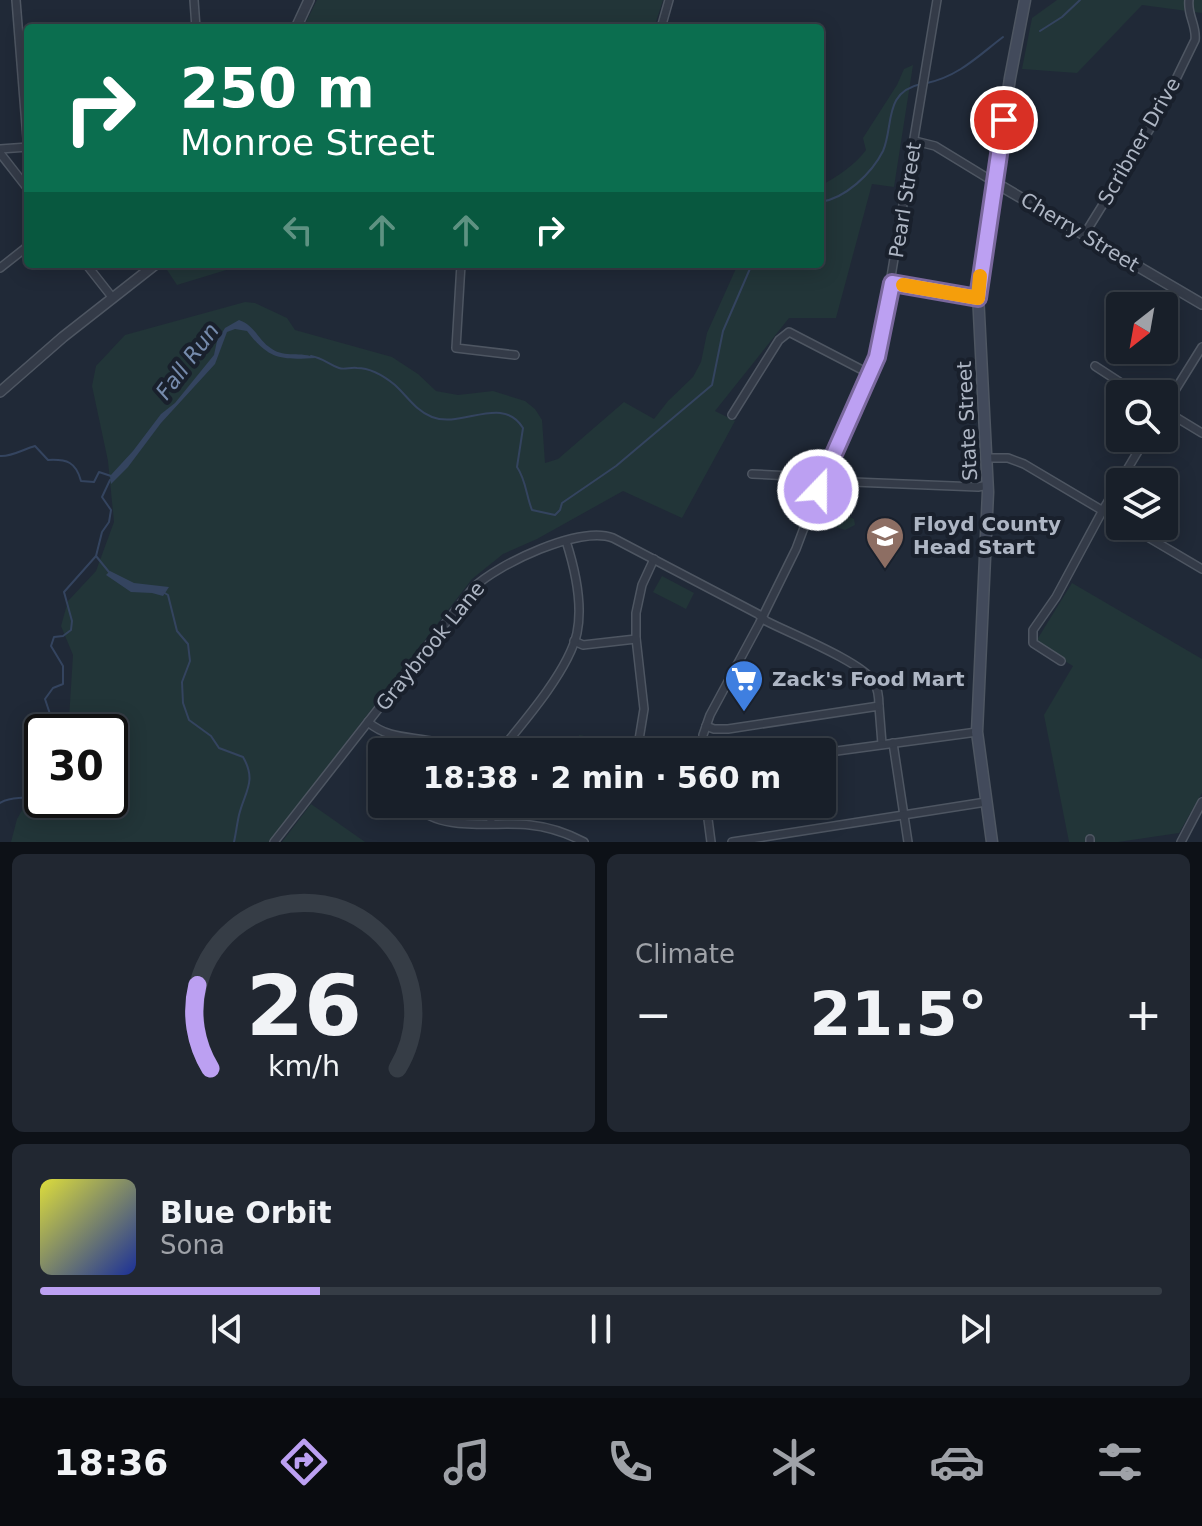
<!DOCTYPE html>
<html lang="en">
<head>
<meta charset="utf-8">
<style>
  :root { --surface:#181f29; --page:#212731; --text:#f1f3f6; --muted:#9fa2a8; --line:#363d46; --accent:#bca0f2 }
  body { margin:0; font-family:"DejaVu Sans",sans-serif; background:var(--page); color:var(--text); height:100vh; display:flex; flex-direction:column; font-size:30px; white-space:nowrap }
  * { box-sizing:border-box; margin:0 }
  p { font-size:26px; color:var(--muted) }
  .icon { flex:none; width:44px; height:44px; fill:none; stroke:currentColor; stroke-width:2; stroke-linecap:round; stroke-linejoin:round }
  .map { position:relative; height:842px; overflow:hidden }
  .drawer { display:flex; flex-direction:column; gap:12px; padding:12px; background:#0d1117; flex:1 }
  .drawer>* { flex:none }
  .banner { position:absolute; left:24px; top:24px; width:800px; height:244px; border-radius:8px; box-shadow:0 4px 20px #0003,0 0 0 2px var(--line); background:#0b6e4f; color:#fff; overflow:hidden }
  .needle { width:52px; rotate:211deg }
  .controls { position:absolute; left:1106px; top:292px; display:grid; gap:16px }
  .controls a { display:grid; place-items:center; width:72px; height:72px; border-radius:8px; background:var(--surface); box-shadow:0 4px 20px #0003,0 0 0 2px var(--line); font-size:40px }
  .speed { position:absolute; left:24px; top:714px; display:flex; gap:16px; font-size:40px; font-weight:700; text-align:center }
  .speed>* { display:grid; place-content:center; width:104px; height:104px; border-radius:50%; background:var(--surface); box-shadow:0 4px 20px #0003,0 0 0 2px var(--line); line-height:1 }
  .speed .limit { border:4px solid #111; border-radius:12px; background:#fff; color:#111 }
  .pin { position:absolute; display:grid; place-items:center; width:68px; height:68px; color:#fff; margin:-34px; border:4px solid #fff; border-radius:50%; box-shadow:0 2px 8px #0007 }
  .me { position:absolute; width:88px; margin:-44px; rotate:22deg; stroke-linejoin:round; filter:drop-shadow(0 0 6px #0008) }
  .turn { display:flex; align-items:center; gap:28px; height:168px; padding:0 24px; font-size:36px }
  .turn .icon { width:104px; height:104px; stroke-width:2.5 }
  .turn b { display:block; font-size:56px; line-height:68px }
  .lanes { display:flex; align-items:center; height:76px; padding:0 24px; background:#0003; justify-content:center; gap:40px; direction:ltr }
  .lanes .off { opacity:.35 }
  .big { font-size:60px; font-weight:600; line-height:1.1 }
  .drawer .widget { flex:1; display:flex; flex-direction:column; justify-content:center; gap:12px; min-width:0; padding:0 28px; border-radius:12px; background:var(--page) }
  .drawer .dial { align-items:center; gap:0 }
  .dial svg { height:208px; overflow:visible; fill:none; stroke:var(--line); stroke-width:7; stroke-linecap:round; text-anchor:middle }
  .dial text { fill:var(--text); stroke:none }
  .song { display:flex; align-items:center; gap:24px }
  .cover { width:96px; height:96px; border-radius:12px; background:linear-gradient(135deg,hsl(60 70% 55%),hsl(230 70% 35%)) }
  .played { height:8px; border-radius:4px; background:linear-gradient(90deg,var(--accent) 25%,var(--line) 25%) }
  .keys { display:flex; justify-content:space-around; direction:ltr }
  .heat { display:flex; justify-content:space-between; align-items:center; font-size:44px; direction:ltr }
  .drawer .tiles { flex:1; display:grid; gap:12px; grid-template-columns:1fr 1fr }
  .widget:last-child { grid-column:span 2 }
  .trip { position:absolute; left:368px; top:738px; width:468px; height:80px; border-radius:8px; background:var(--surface); box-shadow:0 4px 20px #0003,0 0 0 2px var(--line); font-weight:600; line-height:80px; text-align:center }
  .dock { display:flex; height:128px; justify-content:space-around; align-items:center; background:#0a0c10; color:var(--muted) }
  .dock .icon { width:56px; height:56px }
  .dock .current { color:var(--accent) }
  .dock b { font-size:36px; color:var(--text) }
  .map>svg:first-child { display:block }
  .green { fill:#223538 }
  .water { fill:#34445f }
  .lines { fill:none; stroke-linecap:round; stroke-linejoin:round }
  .stream { stroke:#34445f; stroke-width:2 }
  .minor-casing { stroke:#4e5662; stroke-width:10 }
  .tertiary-casing { stroke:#4e5662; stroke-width:12 }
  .secondary-casing { stroke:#4e5662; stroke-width:13 }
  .minor { stroke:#343b48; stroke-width:7 }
  .tertiary { stroke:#343b48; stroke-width:9 }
  .secondary { stroke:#424a5b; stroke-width:10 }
  .route-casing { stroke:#7a689d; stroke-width:20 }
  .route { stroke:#bca0f2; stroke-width:14 }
  .slow { stroke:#f59e0b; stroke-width:14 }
  .labels { text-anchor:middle; stroke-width:8; stroke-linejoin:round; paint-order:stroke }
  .street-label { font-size:20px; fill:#aeb6c4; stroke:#19202c }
  .poi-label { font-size:20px; font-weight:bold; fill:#aeb6c4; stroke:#19202c; text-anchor:start }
  .water-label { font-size:22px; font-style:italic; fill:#768bad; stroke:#19202c }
</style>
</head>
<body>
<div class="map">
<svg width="1202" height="842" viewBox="0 0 1202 842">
  <rect width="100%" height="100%" fill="#202937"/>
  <g class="green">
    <polygon points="317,0 663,0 654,28 303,28"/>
    <polygon points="1057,0 1202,0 1202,13 1142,5 1077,73 1022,69 1032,18"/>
    <path d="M913,65L894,187L872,184L836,318H789L715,411L735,421L682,518L623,491L537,539L503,554L472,579L269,842H11L17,819L42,776V800H110V732H64L69,719L73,655L61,626L68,601L96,571L114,522L108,461L92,386L96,366L125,335L245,302L255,303L287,318L295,330L392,357L418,374L436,391L458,395L493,391L525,401L535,409L542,420L545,463L558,459L624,402L654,419L668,401L693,377L701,362L707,333L738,264H820V186C838,176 854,166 866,150L863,138L897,85L904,69Z"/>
    <polygon points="163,264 246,264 177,285"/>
    <polygon points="842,514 854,519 855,525 845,530 836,527 832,520"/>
    <polygon points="889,530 905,538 896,557 879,548"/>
    <polygon points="662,576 694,593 686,609 653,592"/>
    <polygon points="1072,583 1202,659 1202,793 1179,833 1118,842 1069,842 1044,715 1073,666 1035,643"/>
    <polygon points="579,735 596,738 589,752 575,752"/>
    <polygon points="311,804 365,842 282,842"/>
  </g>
  <g class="water">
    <path d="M239,320C256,326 257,340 272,349C285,358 301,351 316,358C281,360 269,360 247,331L235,329L227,332L215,364L161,423L128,467L111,484L110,476L133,451L161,414L175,403L214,355L217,341L225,328Z"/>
    <polygon points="110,571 134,583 169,587 163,596 152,593 131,592 106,575"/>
  </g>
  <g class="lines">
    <g class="stream">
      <polyline points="1040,31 1062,17 1080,0"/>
      <path d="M927,83C959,76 978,56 1003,37"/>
      <path d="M820,202C845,199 872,173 883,151C894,126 883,92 921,84"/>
      <path d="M311,356C323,358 328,364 339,368C344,370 351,367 357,368C371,368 384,376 395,385C407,396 416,411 432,417C462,429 502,394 523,428L517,467C526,480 526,495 532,510L555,515L560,510L562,503L616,466L712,385L723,331L752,264"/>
      <path d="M0,456C11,457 24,449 35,446L48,460C67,459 76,462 81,481L94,482L99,472L111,476"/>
      <polyline points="96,556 109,572"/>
      <path d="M163,592L168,595L177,631L188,644L190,661L182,682L183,703L189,720L211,736L219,748L243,757C257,781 245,791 239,815C237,824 236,833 234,842"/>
      <polyline points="60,732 52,720 45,699 53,688 63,684 63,666 51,646 54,637 63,636 71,630 72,621 64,592 96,556 102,532 109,522 111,510 102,497 110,480"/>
      <path d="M0,803C17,793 23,804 42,790"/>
    </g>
    <g class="minor-casing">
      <g id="minor">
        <polyline points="16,0 27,138"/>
        <polyline points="194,0 196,28"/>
        <polyline points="661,28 669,0"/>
        <polyline points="915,141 935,146 994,182"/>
        <polyline points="0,149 28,147"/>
        <polyline points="0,153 28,189"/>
        <path d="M1084,235L1159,114L1195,40C1197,26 1187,15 1189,0"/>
        <polyline points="86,264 112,297"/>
        <polyline points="461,264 456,348 515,355"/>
        <polyline points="0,268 28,246"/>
        <polyline points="892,283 978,298"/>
        <polyline points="1095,366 1138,394"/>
        <polyline points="1164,408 1202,347"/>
        <polyline points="1164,410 1202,433"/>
        <polyline points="732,415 779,340 789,332 870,374"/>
        <polyline points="987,458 1008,458 1024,464 1120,521"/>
        <polyline points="752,474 812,477 828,481 978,487 988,485"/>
        <polyline points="1129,526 1202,569"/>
        <polyline points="574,641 583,645 636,639"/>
        <polyline points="1061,661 1033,643 1033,630 1056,597 1104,508 1146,438"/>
        <path d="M368,722C396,746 428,731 459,752"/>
        <polyline points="706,726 714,729 728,729 879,706 882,744"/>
        <polyline points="893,743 908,842"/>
        <path d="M499,752C523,723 569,670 577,633C583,604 575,569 566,541"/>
        <polyline points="637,752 644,709 636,638 636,613 642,585 654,559"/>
        <polyline points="702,752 703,735 710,715 759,624 796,549 825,472 879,349 937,0"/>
        <polyline points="822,753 977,732"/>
        <polyline points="490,804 491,822"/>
        <polyline points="706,804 711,842"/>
        <path d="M415,805C441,833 496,821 530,825C549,827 567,833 584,842"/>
        <polyline points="1090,839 1090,842"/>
        <path d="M274,842L473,588C498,564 580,525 613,538L758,614L766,621C789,633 862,662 874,682C878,689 879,698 879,706"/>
        <polyline points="732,842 986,802"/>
        <polyline points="1181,842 1202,802"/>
      </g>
    </g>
    <g class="tertiary-casing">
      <g id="tertiary">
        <polyline points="296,28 309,0"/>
        <polyline points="994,182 1202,304"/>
        <polyline points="0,392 63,337 156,264"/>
      </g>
    </g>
    <g class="secondary-casing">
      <polyline id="secondary" points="992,842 977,732 988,492 978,294 1010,78 1025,0"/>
    </g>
    <use href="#minor" class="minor"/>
    <use href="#tertiary" class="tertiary"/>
    <use href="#secondary" class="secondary"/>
  </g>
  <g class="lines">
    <g class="route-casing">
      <polyline id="route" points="818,490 877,357 892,283 978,298 1004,120"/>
    </g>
    <use href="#route" class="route"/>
    <polyline class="slow" points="903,285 978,298 980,276"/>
  </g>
  <defs>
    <g id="school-pin" transform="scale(2)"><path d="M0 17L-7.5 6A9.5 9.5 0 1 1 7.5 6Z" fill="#8d6e63" stroke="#19202c"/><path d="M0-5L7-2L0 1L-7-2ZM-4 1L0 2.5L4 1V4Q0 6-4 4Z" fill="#fff"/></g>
    <g id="supermarket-pin" transform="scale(2)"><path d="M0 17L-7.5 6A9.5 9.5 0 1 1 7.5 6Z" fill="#3f7fe0" stroke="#19202c"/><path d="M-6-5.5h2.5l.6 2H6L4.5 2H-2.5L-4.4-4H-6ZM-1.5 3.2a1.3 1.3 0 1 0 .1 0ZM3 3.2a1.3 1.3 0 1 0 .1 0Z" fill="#fff"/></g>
  </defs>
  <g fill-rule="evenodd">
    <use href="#school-pin" x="885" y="536"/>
    <use href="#supermarket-pin" x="744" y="679"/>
  </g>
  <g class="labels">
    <g class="street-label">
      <text transform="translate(1139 141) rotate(-60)" y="7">Scribner Drive</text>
      <text transform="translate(905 200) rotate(-81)" y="7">Pearl Street</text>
      <text transform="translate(1080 232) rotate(31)" y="7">Cherry Street</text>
      <text transform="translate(967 421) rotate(-93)" y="7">State Street</text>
      <text transform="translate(430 646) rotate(-51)" y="7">Graybrook Lane</text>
    </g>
    <g class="poi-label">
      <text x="913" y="531">Floyd County<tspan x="913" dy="23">Head Start</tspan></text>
      <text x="772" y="686">Zack's Food Mart</text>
    </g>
    <g class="water-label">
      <text transform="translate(187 361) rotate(-53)" y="8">Fall Run</text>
    </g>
  </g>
</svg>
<div class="controls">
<a><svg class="needle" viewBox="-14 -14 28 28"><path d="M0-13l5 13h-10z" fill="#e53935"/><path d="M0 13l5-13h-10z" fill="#9fa2a8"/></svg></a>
<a><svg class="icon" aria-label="search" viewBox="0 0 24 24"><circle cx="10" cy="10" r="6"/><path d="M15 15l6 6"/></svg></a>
<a><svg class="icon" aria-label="layers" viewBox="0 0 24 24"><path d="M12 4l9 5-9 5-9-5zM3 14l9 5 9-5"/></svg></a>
</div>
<div class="speed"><div class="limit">30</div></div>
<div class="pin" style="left:1004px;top:120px;background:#d93025"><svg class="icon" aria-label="arrive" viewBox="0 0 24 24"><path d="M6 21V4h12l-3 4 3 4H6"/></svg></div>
<svg class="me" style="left:818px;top:490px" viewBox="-20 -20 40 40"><circle r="17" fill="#bca0f2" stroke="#fff" stroke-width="3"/><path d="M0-11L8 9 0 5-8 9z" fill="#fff"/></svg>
<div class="trip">18:38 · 2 min · 560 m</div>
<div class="banner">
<div class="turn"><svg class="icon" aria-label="right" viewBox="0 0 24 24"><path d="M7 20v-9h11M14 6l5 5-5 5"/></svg><div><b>250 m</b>Monroe Street</div></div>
<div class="lanes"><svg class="icon off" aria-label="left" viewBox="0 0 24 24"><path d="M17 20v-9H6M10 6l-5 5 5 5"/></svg><svg class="icon off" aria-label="ahead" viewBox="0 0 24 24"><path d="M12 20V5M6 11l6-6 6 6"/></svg><svg class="icon off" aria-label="ahead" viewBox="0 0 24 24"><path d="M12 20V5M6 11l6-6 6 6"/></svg><svg class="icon" aria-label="right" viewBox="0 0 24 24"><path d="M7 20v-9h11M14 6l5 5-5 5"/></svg></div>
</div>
</div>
<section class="drawer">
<div class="tiles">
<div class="widget dial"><svg viewBox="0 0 100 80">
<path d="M14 69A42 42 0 1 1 86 69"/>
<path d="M14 69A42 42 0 0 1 9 37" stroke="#bca0f2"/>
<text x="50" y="56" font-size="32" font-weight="700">26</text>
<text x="50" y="72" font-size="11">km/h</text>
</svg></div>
<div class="widget"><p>Climate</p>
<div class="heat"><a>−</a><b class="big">21.5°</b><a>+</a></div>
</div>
<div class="widget">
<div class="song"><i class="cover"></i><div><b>Blue Orbit</b><p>Sona</p></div></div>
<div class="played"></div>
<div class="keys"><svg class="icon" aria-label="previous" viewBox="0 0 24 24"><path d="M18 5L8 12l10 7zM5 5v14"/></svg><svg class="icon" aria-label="pause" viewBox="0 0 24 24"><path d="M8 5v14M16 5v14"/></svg><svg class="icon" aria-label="next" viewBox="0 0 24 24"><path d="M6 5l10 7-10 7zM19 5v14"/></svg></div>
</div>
</div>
</section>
<nav class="dock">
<b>18:36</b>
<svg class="icon current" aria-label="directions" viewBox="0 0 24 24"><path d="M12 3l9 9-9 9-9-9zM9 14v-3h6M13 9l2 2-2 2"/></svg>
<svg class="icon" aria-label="music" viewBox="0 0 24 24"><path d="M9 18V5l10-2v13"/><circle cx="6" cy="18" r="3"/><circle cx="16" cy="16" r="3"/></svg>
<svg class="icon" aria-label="phone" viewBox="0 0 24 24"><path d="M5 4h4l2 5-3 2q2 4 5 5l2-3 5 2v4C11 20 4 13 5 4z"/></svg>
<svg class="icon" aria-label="climate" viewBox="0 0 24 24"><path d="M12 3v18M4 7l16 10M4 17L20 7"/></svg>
<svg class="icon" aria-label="car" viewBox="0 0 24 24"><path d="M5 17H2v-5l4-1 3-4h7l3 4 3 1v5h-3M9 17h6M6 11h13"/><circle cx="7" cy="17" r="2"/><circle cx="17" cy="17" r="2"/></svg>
<svg class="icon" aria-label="filters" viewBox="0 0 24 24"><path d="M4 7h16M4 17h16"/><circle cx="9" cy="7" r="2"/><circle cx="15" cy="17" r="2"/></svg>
</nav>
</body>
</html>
